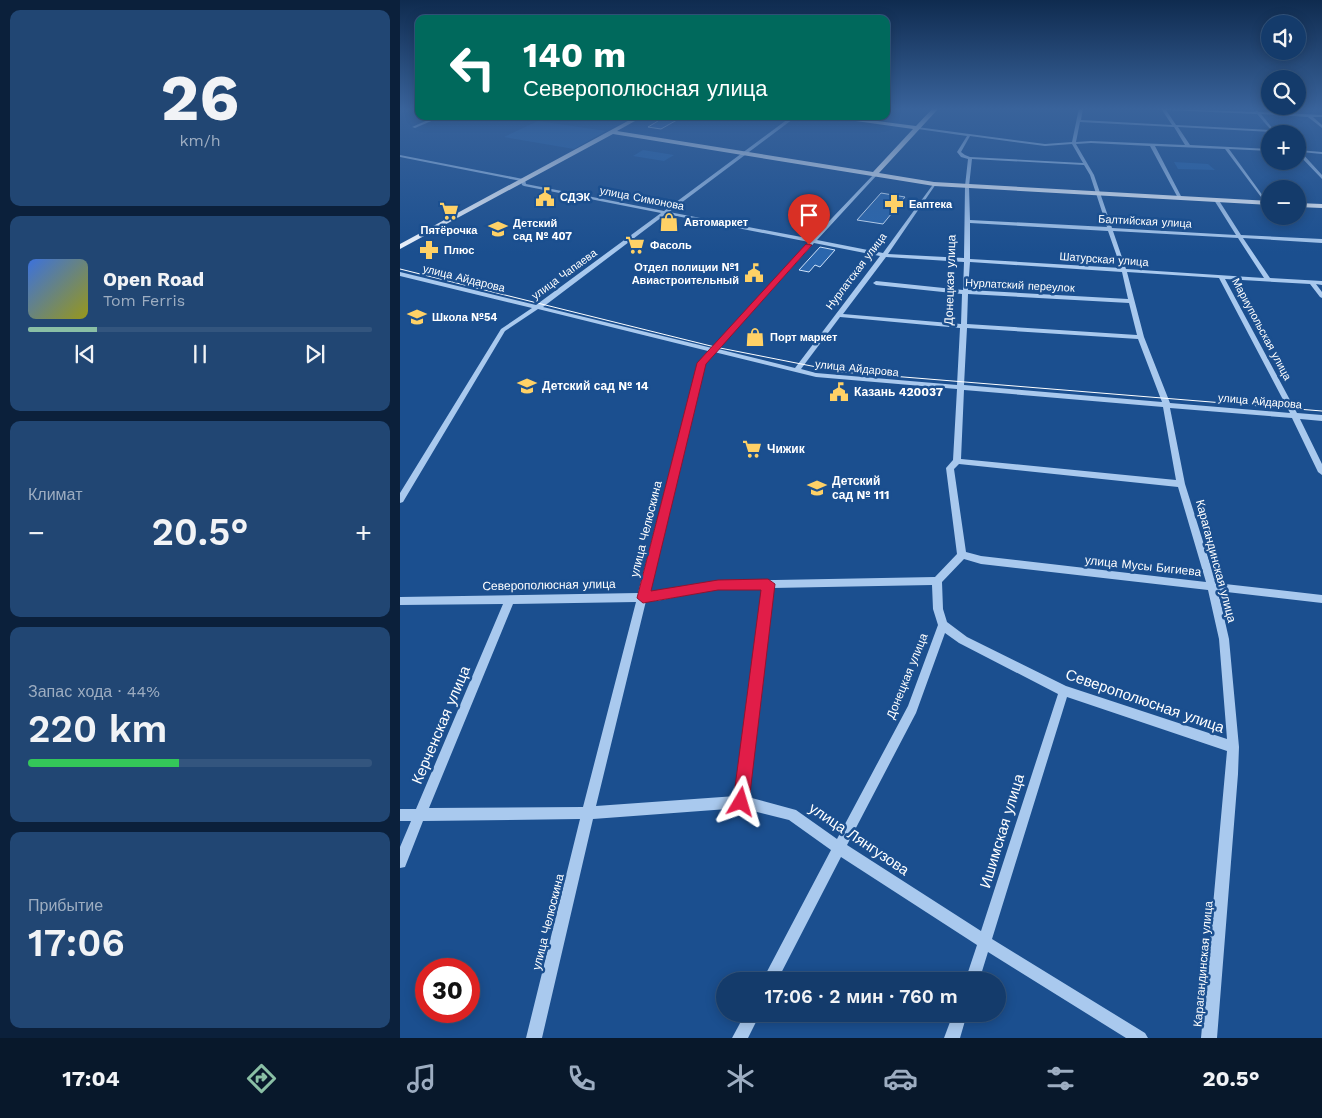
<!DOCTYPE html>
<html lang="ru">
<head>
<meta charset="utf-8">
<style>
  :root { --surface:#143b6b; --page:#214673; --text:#f1f3f6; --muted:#9dadc1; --line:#33557e; --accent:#8abfa5 }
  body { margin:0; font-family:"Work Sans",sans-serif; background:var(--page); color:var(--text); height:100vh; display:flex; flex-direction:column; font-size:19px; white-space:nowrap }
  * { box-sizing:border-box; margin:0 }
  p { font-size:16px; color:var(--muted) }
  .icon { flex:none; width:28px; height:28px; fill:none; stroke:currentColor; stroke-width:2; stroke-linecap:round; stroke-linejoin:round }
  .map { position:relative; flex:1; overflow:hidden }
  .sheet { display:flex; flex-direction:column; gap:10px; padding:10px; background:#0b203b; width:400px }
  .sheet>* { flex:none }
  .hud { position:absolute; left:15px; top:15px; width:475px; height:105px; border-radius:10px; box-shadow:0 2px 12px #0003,0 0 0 1px var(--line); background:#00695c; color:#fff; overflow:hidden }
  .tools { position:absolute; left:861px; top:15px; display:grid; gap:10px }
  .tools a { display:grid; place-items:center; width:45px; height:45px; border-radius:50%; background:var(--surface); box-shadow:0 2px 12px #0003,0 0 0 1px var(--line); font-size:25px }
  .speed { position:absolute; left:15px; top:958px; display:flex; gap:10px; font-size:25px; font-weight:700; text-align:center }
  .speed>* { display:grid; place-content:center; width:65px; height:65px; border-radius:50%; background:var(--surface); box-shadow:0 2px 12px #0003,0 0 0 1px var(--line); line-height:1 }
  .speed .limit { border:8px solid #d22; background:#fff; color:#111 }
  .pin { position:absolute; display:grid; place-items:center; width:42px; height:42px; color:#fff; margin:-51px -21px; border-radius:50% 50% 50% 0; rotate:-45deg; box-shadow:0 0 5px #0007 }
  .pin .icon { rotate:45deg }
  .me { position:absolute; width:55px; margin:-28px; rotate:7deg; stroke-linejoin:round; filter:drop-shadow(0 0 4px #0008) }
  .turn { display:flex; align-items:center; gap:18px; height:105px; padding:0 25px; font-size:22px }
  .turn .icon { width:65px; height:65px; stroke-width:2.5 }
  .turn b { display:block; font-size:35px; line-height:42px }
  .big { font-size:38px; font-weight:600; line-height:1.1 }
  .sheet .tile { flex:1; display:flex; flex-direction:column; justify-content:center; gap:8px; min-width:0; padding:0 18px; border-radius:10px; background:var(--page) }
  .sheet .dial { align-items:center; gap:0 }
  .dial b { font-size:65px; line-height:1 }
  .song { display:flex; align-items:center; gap:15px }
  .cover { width:60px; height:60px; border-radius:8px; background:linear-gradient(135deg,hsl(220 70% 55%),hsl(60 70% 35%)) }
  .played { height:5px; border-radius:2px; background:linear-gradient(90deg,var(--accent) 20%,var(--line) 20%) }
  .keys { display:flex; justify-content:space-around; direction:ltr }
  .heat { display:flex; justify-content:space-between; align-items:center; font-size:28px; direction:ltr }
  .charge { height:8px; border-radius:4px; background:linear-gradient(90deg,#34c759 44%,var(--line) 0) }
  .trip { position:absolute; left:316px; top:972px; width:290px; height:50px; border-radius:25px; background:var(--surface); box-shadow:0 2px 12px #0003,0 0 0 1px var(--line); font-weight:600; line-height:50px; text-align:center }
  .tabs { display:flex; height:80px; justify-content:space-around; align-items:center; background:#08182b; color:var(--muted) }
  .tabs .icon { width:35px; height:35px }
  .tabs .current { color:var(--accent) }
  .tabs b { font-size:22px; color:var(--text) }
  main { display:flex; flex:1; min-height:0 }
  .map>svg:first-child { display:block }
  .green { fill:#2461a8 }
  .building { fill:#2a66ad; stroke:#cfe3fa }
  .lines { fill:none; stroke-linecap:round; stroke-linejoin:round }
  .minor { fill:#a9c9ee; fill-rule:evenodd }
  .major { fill:#f0f6ff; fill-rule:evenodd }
  .tram { stroke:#fff; stroke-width:1 }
  .route { fill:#e11d48; stroke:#92132f }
  .labels { text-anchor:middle; stroke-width:5; stroke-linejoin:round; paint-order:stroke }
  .far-poi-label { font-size:11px; font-weight:bold; fill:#fff; stroke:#1b4f8f; text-anchor:start }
  .far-street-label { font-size:11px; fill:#fff; stroke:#1b4f8f }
  .street-label { font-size:12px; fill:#fff; stroke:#1b4f8f }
  .poi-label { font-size:12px; font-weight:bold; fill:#fff; stroke:#1b4f8f; text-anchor:start }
  .near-street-label { font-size:15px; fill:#fff; stroke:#1b4f8f }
</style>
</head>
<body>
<main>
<section class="sheet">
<div class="tile dial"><b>26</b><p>km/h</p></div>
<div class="tile">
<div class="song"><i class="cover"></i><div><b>Open Road</b><p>Tom Ferris</p></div></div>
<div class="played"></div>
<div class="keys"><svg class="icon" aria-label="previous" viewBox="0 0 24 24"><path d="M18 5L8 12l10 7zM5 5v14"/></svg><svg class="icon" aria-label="pause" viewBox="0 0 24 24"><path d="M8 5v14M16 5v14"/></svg><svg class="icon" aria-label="next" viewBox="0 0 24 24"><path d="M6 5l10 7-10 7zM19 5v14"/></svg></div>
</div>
<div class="tile"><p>Климат</p>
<div class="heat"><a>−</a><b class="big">20.5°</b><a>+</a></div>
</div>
<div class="tile"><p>Запас хода · 44%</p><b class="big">220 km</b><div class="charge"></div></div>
<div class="tile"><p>Прибытие</p><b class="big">17:06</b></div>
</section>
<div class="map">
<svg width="922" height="1038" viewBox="0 0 922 1038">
  <rect width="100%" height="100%" fill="#1b4f8f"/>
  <g class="green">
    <polygon points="138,121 206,131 174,149 104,137"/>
    <polygon points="243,150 274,155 264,161 233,156"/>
    <polygon points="774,162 808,164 815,170 778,169"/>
  </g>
  <g class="building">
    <polygon points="260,116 284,116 261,129 248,127 258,121"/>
    <polygon points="481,193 505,197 483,224 457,220"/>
    <polygon points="420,247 435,250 420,267 415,265 409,272 399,270"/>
  </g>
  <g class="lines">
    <g class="minor">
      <path d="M679,108H683L681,120L772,125L762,110L741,108L855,112L856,110L859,112L922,115V117H913L922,125V128L908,117L861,114L877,134L873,132L778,127L790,145L870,149V151L829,149L863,196L861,197L825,149L755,146L782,198L780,199L778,198L750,146L691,143L676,144L694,175L712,228L836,235L814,200L816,199H818L841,235L922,239V243L843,238L870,278L922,281V285L916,284L922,292V298L920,297L910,284L825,279L897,413L922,415V421L900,419L922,464V475L918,472L892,418L770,408L785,484L816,583L922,595V603L818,591L829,639L839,747L838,774L817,1038H801L827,751L667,697L592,939L745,1033L748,1038H726L588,952L579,981H565L577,945L441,857L377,981H362L431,850L389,820L341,808L193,819L142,1038H126L180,819L23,821L5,867L0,868V847L11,821H0V809H16L103,604L0,605V597L238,593L298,363L308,351L138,309L105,331L3,502L0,503V493L101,329L132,308L0,276V272L136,305L261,213L124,186L122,185L121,181L0,157V155L123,179L125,180L126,184L264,211L392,116H397L269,212L412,239L475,173L477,175L417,240L483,253L534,183L536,184L488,254L564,258L565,186L568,159L561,157L557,152L567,136L518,129L517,127L645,144L672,142ZM766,110L857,114L871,130L776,125ZM680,122L774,127L785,145L691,141L676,142ZM570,136L645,146L672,144L683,163L570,157L565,155L561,152ZM572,159L684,165L690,175L707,227L570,220L569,186ZM266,214L409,242L312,348L143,307ZM570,223L708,231L721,268L570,259ZM713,231L838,238L864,278L726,269ZM414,243L480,256L395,368L318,349ZM486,257L564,262L563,290L476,281L473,283L476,285L562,294L561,324L443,314ZM570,262L722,272L728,299L568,290ZM727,272L819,278L890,413L770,403L744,337ZM568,294L729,303L737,335L567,324ZM440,317L560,328L557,385L416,373L401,369ZM567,328L738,339L762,402L564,385ZM314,352L416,377L557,389L553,460L546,468L557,554L535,577L318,581L256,593H248L304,364ZM564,390L763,407L776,480L561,459ZM559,464L778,487L806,582L581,556L566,552L554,469ZM564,559L581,564L808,590L819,639L827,739L666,686L567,637L547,622L543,609L542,582ZM532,585L533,609L538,625L508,706L437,839L396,810L348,797L372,588ZM363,588L336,796L196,806L246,601H256L318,589ZM236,602L183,807L29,808L113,604ZM545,633L559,643L658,694L581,931L447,845L516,713Z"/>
      <polygon points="37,116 43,116 15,128 12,127"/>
      <polygon points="898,150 922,152 922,154 901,152 922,175 922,179 898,154"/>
      <polygon points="345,1014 360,1014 348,1038 332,1038"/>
      <polygon points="553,1014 567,1014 560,1038 544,1038"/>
    </g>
    <g class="major">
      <polygon points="533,108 539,108 479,173 534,182 870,201 870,205 534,186 213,134 0,249 0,244 237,116 244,116 217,131 473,172 513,129 420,116 438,116 516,126"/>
      <polygon points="898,203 922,204 922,208 898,207"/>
    </g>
    <polyline class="tram" points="0,269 315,347 442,372 922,411"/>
  </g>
  <linearGradient id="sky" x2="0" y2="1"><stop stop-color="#0f2b4f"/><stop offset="0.43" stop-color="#39639b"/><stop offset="1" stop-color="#39639b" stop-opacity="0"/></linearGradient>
  <rect width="922" height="253" fill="url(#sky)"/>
  <polygon class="route" points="406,244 412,245 306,364 251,591 318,580 368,579 375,584 349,802 347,808 341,810 335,808 333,802 361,590 318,590 243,603 237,598 297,363"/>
  <defs>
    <g id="civic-bare" transform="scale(1.5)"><path d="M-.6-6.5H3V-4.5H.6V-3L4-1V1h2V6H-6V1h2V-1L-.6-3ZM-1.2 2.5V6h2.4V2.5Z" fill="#ffd166" stroke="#1b4f8f" stroke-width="2.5" paint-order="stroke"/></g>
    <g id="pharmacy-bare" transform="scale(1.5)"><path d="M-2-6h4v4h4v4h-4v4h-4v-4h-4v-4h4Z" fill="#ffd166" stroke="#1b4f8f" stroke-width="2.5" paint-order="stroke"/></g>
    <g id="supermarket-bare" transform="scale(1.5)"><path d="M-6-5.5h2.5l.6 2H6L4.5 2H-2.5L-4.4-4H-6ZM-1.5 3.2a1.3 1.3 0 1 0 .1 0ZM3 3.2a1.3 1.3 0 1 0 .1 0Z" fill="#ffd166" stroke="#1b4f8f" stroke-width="2.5" paint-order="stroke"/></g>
    <g id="shop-bare" transform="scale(1.5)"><path d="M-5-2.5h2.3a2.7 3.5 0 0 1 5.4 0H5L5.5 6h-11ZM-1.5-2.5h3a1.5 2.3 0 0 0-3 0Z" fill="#ffd166" stroke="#1b4f8f" stroke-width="2.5" paint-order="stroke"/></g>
    <g id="school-bare" transform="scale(1.5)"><path d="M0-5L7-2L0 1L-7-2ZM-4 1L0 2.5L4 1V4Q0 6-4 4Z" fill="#ffd166" stroke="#1b4f8f" stroke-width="2.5" paint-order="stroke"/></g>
  </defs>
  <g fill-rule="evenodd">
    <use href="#civic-bare" x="145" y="197"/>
    <use href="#pharmacy-bare" x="494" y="204"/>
    <use href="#supermarket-bare" x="49" y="211"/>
    <use href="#shop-bare" x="269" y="222"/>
    <use href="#school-bare" x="98" y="229"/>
    <use href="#supermarket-bare" x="235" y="245"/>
    <use href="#pharmacy-bare" x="29" y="250"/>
    <use href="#civic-bare" x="354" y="273"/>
    <use href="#school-bare" x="17" y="317"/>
    <use href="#shop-bare" x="355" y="337"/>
    <use href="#school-bare" x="127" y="386"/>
    <use href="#civic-bare" x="439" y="392"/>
    <use href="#supermarket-bare" x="352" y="449"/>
    <use href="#school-bare" x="417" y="488"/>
  </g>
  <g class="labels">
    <g class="far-poi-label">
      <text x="160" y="201">СДЭК</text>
      <text x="509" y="208">Еаптека</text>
      <text x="284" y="226">Автомаркет</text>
      <text x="113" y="227">Детский<tspan x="113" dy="13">сад № 407</tspan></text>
      <text x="49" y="234" text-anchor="middle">Пятёрочка</text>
      <text x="250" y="249">Фасоль</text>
      <text x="44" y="254">Плюс</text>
      <text x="339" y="271" text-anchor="end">Отдел полиции №1<tspan x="339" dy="13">Авиастроительный</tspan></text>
      <text x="32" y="321">Школа №54</text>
      <text x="370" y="341">Порт маркет</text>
    </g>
    <g class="far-street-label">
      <text transform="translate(242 198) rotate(11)" y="4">улица Симонова</text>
      <text transform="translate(745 221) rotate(3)" y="4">Балтийская улица</text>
      <text transform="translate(704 259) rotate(4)" y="4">Шатурская улица</text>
      <text transform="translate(456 271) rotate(-53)" y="4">Нурлатская улица</text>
      <text transform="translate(164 274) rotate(-36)" y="4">улица Чапаева</text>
      <text transform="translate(64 278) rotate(14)" y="4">улица Айдарова</text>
      <text transform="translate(620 285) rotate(3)" y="4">Нурлатский переулок</text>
      <text transform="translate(862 329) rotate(62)" y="4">Мариупольская улица</text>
      <text transform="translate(457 368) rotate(6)" y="4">улица Айдарова</text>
      <text transform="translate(860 401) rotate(5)" y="4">улица Айдарова</text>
    </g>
    <g class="street-label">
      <text transform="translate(550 280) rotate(-88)" y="4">Донецкая улица</text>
      <text transform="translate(246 529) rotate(-76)" y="4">улица Челюскина</text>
      <text transform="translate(816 561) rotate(75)" y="4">Карагандинская улица</text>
      <text transform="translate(743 566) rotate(6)" y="4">улица Мусы Бигиева</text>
      <text transform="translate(149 585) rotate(-1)" y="4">Северополюсная улица</text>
      <text transform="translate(507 676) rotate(-68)" y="4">Донецкая улица</text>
      <text transform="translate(148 922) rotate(-76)" y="4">улица Челюскина</text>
      <text transform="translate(803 964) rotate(-85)" y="4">Карагандинская улица</text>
    </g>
    <g class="poi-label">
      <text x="142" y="390">Детский сад № 14</text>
      <text x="454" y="396">Казань 420037</text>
      <text x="367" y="453">Чижик</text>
      <text x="432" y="485">Детский<tspan x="432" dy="14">сад № 111</tspan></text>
    </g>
    <g class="near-street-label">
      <text transform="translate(745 701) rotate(19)" y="5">Северополюсная улица</text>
      <text transform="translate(41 725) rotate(-67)" y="5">Керченская улица</text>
      <text transform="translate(602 831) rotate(-73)" y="5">Ишимская улица</text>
      <text transform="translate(459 839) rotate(34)" y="5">улица Лянгузова</text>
    </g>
  </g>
</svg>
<div class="tools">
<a><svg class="icon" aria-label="sound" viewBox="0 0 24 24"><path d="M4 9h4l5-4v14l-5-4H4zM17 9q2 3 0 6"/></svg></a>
<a><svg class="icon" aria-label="search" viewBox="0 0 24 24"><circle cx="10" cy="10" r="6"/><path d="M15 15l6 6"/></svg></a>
<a>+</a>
<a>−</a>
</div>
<div class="speed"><div class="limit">30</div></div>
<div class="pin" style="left:409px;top:245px;background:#d93025"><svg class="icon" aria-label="arrive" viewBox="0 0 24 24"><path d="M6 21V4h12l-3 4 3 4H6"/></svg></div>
<svg class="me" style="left:341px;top:802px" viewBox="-20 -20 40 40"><path d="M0-17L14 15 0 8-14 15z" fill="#e11d48" stroke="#fff" stroke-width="4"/></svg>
<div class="trip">17:06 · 2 мин · 760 m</div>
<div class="hud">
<div class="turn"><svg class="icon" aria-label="left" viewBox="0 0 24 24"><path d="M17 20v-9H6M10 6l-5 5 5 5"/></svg><div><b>140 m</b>Северополюсная улица</div></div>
</div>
</div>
</main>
<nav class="tabs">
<b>17:04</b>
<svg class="icon current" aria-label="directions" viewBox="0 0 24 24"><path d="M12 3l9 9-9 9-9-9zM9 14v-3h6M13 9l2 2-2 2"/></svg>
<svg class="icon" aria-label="music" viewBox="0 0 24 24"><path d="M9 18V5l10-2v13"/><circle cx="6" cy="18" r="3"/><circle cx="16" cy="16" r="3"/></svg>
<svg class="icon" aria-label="phone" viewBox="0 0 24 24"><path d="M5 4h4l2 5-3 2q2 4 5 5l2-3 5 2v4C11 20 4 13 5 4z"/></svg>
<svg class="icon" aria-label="climate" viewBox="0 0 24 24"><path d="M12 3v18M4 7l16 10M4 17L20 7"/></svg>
<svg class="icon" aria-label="car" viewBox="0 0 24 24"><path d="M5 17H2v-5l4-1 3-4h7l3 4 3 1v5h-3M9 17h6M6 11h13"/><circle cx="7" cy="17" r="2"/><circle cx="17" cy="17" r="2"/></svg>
<svg class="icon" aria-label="filters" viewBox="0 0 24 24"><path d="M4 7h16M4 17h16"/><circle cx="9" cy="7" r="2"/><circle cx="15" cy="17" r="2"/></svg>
<b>20.5°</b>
</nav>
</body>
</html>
